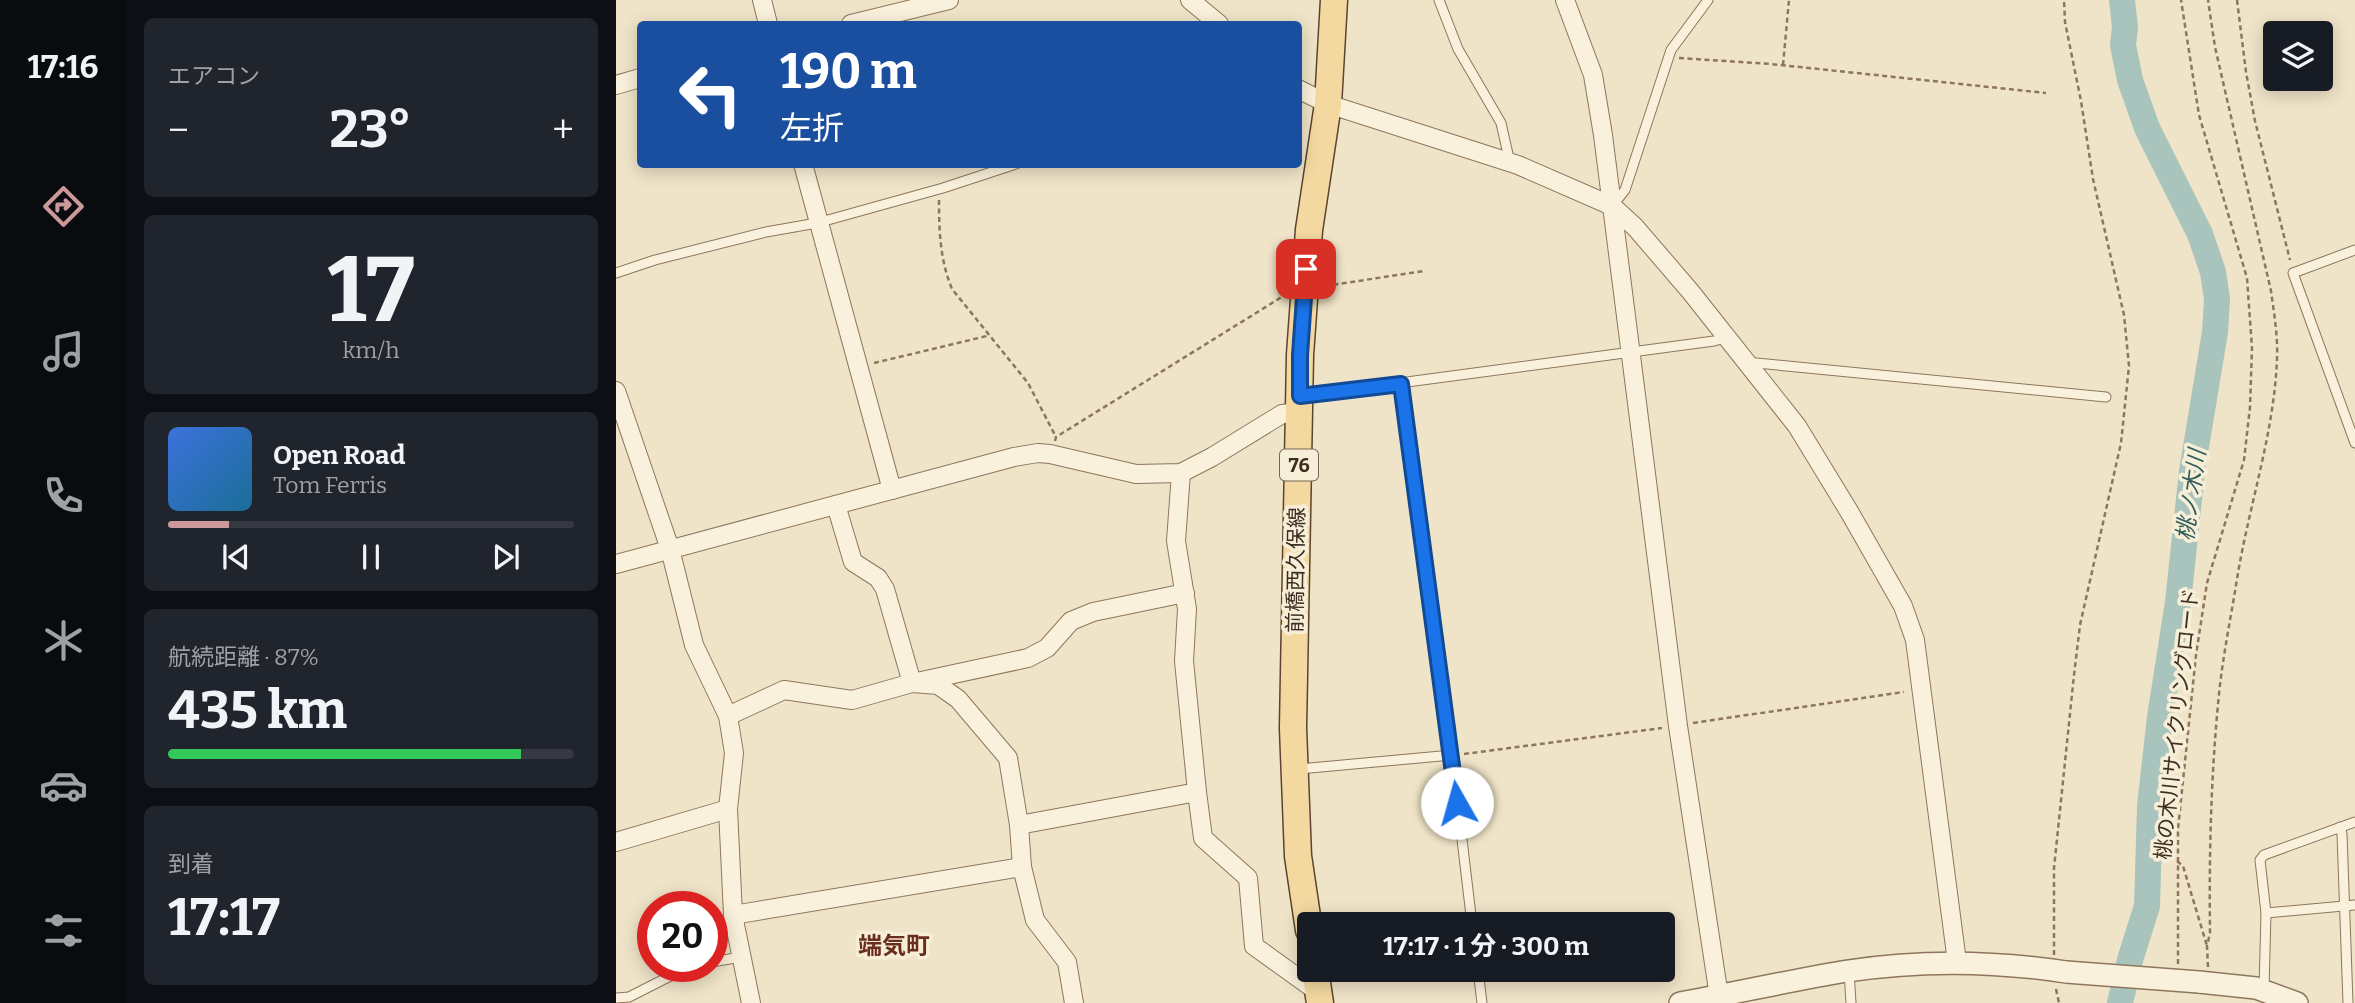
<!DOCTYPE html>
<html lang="ja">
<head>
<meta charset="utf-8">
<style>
  :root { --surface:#171b24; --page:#20242c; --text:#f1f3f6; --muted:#9ea1a6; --line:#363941; --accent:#cc999b }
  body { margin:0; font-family:Bitter,"Noto Sans JP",serif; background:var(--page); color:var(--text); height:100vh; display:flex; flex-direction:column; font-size:26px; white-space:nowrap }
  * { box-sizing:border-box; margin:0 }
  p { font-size:23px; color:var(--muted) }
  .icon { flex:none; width:38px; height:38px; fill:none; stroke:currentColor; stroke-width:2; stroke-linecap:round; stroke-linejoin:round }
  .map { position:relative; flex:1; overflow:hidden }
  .sheet { display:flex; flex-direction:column; gap:18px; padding:18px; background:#0d0f14; width:490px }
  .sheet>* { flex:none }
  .guide { position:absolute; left:21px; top:21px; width:665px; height:147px; border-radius:7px; box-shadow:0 4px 18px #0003; background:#1a4fa0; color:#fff; overflow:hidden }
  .controls { position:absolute; left:1647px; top:21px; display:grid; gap:14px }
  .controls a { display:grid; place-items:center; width:70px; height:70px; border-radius:7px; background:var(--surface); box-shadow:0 4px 18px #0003; font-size:35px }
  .speed { position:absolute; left:21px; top:891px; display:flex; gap:14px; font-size:35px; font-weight:700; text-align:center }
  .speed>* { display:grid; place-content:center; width:91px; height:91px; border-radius:50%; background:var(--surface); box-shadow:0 4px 18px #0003; line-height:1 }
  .speed .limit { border:10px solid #d22; background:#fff; color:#111 }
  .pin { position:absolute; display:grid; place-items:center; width:60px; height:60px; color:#fff; margin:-30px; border-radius:14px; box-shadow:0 4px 10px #0006 }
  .me { position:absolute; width:77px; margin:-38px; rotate:353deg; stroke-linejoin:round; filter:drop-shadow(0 0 5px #0008) }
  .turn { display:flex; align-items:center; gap:24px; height:147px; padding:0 28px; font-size:32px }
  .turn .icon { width:91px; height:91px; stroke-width:2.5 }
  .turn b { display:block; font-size:49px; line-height:60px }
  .big { font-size:52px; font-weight:700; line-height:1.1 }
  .sheet .widget { flex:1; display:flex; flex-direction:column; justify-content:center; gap:10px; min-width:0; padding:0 24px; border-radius:10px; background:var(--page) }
  .sheet .dial { align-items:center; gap:0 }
  .dial b { font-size:91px; line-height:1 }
  .song { display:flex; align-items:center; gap:21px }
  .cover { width:84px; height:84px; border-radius:10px; background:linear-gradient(135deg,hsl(220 70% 55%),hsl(200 70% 35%)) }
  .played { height:7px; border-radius:4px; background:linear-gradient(90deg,var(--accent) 15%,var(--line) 15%) }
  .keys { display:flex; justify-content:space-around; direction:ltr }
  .heat { display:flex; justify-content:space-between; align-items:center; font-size:38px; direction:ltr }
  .charge { height:10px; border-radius:5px; background:linear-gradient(90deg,#34c759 87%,var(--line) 0) }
  .trip { position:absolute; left:681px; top:912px; width:378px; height:70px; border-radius:7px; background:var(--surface); box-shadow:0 4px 18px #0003; font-weight:700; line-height:70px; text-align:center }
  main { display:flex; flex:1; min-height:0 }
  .tab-bar { display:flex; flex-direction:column; width:126px; justify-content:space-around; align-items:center; background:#090b0e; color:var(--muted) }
  .tab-bar .icon { width:49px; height:49px }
  .tab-bar .selected { color:var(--accent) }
  .tab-bar b { font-size:32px; color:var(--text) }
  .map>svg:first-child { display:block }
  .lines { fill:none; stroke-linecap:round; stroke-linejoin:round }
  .river { stroke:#a9c4bc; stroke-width:26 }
  .service-casing { stroke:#8d765c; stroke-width:11 }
  .minor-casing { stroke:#8d765c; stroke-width:20 }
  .tertiary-casing { stroke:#8d765c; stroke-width:24 }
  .primary-casing { stroke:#5b4430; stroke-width:29 }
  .path { stroke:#8d765c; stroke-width:2.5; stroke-dasharray:5 3.5; stroke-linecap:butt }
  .service { stroke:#faf1dc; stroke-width:9 }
  .minor { stroke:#faf1dc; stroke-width:18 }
  .tertiary { stroke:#faf1dc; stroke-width:21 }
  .primary { stroke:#f3d9a0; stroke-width:26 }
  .tertiary-bridge-casing { stroke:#8d765c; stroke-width:24; stroke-linecap:butt }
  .tertiary-bridge { stroke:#faf1dc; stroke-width:21 }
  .route-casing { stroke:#114b97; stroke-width:18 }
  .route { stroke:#1a73e8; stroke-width:12 }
  .labels { text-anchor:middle; stroke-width:7; stroke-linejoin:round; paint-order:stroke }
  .shield { fill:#f7eed8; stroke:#756857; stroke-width:2 }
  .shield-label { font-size:19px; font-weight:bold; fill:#3d2e20 }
  .street-label { font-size:21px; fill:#3d2e20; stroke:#f7eed8 }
  .water-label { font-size:23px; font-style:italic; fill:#2f5d5a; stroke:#f7eed8 }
  .quarter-label { font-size:24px; font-weight:bold; fill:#6b2e1e; stroke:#f7eed8 }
</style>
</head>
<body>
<main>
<nav class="tab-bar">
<b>17:16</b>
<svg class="icon selected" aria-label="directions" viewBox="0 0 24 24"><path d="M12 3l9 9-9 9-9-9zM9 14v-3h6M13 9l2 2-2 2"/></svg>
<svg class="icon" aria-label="music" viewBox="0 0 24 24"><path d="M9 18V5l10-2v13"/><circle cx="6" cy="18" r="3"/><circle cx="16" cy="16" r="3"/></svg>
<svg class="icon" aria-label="phone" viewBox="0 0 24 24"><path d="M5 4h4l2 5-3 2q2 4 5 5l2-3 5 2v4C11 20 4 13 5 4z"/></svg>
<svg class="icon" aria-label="climate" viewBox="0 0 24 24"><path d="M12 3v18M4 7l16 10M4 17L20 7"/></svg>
<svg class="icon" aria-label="car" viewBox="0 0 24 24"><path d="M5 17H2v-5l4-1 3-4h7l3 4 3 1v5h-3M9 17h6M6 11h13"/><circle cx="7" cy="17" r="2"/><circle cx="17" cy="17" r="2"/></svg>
<svg class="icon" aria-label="filters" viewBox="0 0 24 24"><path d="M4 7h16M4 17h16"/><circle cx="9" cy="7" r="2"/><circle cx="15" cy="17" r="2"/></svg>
</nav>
<section class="sheet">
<div class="widget"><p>エアコン</p>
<div class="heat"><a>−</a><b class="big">23°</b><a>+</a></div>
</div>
<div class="widget dial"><b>17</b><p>km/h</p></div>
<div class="widget">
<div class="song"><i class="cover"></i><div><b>Open Road</b><p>Tom Ferris</p></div></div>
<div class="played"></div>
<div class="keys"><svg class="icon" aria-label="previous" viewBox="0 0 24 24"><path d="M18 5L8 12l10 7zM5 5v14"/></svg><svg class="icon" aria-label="pause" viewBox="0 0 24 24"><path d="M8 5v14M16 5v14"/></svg><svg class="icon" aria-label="next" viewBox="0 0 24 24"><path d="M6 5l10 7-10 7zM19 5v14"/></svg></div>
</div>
<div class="widget"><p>航続距離 · 87%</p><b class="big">435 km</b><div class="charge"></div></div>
<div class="widget"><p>到着</p><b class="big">17:17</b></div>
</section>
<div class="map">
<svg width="1739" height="1003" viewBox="0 0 1739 1003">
  <rect width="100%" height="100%" fill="#f0e4c8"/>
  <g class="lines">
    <polyline class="river" points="1504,1003 1514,960 1531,906 1534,806 1544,717 1562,602 1576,471 1599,332 1601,299 1597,272 1584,234 1531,128 1514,80 1507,45 1509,27 1506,0"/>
    <g class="service-casing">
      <g id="service">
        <polyline points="823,0 842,49 885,123 894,163"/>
        <polyline points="997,205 1009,190 1055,50 1092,0"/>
        <polyline points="1739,250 1677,273 1739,443"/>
        <polyline points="0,273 39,260 150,232 201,223 327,188 400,164"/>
        <polyline points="1130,362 1490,397"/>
        <polyline points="785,384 836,755 856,924"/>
        <polyline points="686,396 1098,341 1110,338"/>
        <polyline points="683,769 836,755"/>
        <polyline points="1724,827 1726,834 1732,1003"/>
        <polyline points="1650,913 1739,905"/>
        <polyline points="96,962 125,957"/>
        <polyline points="862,970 866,1003"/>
        <polyline points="1233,971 1235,1003"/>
        <polyline points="1648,989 1650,913 1644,860 1648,855 1739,822"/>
        <polyline points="0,998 13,997 74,966"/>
      </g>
    </g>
    <g class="minor-casing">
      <g id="minor">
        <polyline points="146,0 152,24"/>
        <polyline points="574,0 603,24"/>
        <polyline points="949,0 977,75 987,135 1062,726 1104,1003"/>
        <polyline points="235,24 333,0"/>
        <polyline points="0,85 24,78"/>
        <polyline points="682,89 712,104 902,165 996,206 1019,227 1074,291 1181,426 1234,513 1287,606 1299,640 1341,962"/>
        <polyline points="187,164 276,490"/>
        <polyline points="0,391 54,549 78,645 112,716 118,753 112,809 117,915 135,1003"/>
        <polyline points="220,505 237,562 262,578 269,589 296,683 412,658 431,648 455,621 477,612 569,593"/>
        <polyline points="0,564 398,457 422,453 434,454 520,474 565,473 596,457 666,414 684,412"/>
        <polyline points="112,716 168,690 236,700 296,683 322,685 342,699 392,758 403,825 406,867 419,920 451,962 458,1003"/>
        <polyline points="581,792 587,838 632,878 638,946 702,992"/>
        <polyline points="403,825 581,792 568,661 571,609 560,541 565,473"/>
        <polyline points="0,842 112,809"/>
        <polyline points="117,915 406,867"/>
      </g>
    </g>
    <g class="tertiary-casing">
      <g id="tertiary">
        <polyline points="1583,982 1640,988 1681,1003"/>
        <path d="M1064,1003C1120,993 1176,980 1232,971C1304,960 1378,961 1450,972"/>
      </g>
    </g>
    <g class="primary-casing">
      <g id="primary">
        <polyline points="693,930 682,856 677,728 684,355 693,230 712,104 718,0"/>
        <polyline points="699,970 704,1003"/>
      </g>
    </g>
    <g class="path">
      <polyline points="1621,0 1630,72 1639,121 1674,260"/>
      <polyline points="1063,58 1155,64 1430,93"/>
      <polyline points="1167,65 1173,0"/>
      <path d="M323,200C323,231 324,260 336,289L412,383L440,437"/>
      <polyline points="709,286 808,271"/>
      <polyline points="258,363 371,336"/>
      <polyline points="439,441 440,437 669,295"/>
      <polyline points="1077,723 1288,692"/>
      <polyline points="848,754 1046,728"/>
      <polyline points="1561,861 1567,866 1591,946"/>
      <polyline points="1438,955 1438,868 1458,675 1464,625 1505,443 1513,366 1508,315 1477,179 1465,101 1449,22 1448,0"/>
      <polyline points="1562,964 1562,829 1580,655 1591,583 1628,460 1634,407 1636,348 1631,278 1583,115 1565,0"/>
      <path d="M1592,967L1591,946L1594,933C1593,853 1595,774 1603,694C1607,655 1615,617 1621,579C1633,505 1658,434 1661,359C1662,336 1658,313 1655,291L1599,47L1592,0"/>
      <polyline points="1440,989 1443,1003"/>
    </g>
    <use href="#service" class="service"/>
    <use href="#minor" class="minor"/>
    <use href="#tertiary" class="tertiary"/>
    <use href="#primary" class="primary"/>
    <g class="tertiary-bridge-casing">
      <polyline id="tertiary-bridge" points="1450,972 1583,982"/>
    </g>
    <use href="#tertiary-bridge" class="tertiary-bridge"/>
  </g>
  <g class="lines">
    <g class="route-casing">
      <polyline id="route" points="690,269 684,355 684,396 785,384 841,803"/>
    </g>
    <use href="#route" class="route"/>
  </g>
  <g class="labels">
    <rect class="shield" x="664" y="449.5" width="38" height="31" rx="5"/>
    <g class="shield-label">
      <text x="683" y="472">76</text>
    </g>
    <g class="street-label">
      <text transform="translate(680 570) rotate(-89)" y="7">前橋西久保線</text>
      <text transform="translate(1561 724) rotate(-84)" y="7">桃の木川サイクリングロード</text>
    </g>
    <g class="water-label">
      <text transform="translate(1575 495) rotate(-82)" y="8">桃ノ木川</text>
    </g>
    <g class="quarter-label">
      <text x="278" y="954">端気町</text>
    </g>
  </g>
</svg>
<div class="controls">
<a><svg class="icon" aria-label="layers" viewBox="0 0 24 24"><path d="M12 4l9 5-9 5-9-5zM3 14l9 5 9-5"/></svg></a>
</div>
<div class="speed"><div class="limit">20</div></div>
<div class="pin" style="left:690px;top:269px;background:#d93025"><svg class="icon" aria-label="arrive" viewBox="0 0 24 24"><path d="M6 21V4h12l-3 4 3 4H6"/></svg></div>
<svg class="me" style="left:841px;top:803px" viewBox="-20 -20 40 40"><circle r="19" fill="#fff"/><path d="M0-13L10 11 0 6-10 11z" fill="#1a73e8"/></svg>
<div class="trip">17:17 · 1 分 · 300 m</div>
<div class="guide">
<div class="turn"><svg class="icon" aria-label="left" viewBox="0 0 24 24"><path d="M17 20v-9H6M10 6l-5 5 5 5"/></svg><div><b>190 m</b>左折</div></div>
</div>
</div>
</main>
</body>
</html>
